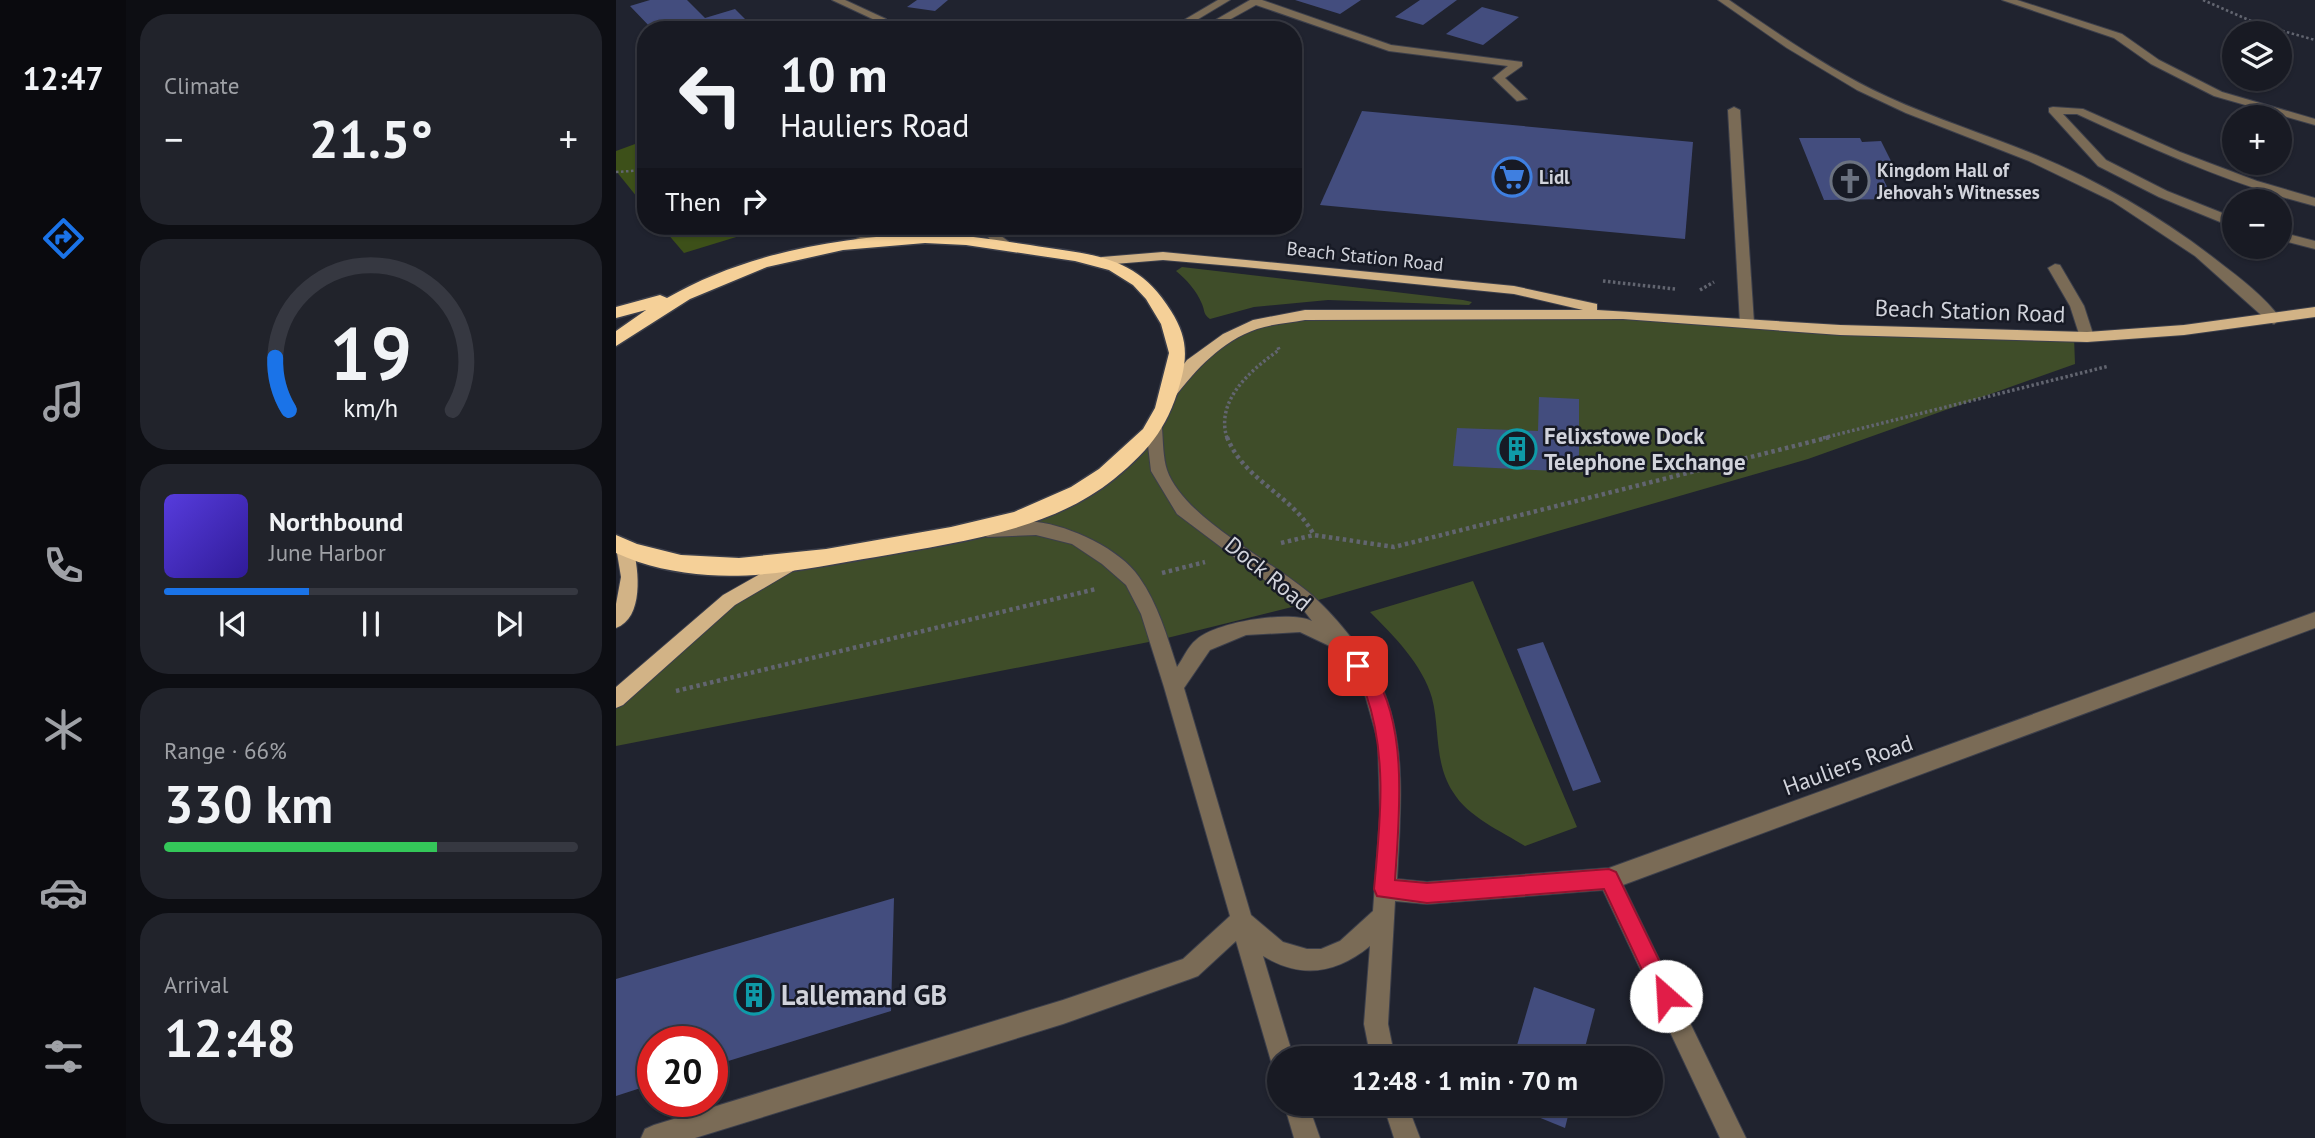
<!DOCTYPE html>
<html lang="en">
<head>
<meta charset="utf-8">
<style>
  :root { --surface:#181a23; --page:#21232b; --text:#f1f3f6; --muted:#9fa1a6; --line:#363841; --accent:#1a73e8 }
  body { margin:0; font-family:"PT Sans",sans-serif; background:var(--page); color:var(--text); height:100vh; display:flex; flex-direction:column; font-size:26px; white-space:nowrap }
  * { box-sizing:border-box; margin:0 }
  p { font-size:23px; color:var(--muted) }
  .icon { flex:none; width:38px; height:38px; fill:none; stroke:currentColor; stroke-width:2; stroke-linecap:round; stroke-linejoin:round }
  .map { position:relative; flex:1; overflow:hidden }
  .details { display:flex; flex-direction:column; gap:14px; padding:14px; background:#0d0e13; width:490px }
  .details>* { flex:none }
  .banner { position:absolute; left:21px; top:21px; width:665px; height:214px; border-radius:28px; box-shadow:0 2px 5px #0004,0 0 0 2px var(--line); background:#181a23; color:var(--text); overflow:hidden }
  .controls { position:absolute; left:1606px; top:21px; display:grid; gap:14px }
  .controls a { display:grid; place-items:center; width:70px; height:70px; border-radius:50%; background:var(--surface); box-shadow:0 2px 5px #0004,0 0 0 2px var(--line); font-size:35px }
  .speed { position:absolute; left:21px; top:1026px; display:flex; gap:14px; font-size:35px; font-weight:700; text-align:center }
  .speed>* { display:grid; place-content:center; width:91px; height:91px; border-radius:50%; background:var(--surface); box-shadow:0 2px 5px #0004,0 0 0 2px var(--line); line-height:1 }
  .speed .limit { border:10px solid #d22; background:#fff; color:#111 }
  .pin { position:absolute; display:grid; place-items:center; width:60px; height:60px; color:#fff; margin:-30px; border-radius:14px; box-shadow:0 4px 10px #0006 }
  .me { position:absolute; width:77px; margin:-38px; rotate:334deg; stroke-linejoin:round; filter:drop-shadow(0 0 5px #0008) }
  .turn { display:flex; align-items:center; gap:24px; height:147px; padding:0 28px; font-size:32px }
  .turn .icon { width:91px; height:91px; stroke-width:2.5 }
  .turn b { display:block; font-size:49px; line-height:60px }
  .then { display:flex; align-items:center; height:66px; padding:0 28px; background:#0003; gap:14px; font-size:26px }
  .big { font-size:52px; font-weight:700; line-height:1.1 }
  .details .widget { flex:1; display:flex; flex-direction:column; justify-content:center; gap:10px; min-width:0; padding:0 24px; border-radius:28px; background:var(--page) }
  .details .dial { align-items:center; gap:0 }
  .dial svg { height:182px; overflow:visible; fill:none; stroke:var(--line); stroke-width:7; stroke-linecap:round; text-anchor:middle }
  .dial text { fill:var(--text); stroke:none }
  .song { display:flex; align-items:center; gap:21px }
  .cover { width:84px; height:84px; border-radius:10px; background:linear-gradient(135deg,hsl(250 70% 55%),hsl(250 70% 35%)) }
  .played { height:7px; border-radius:4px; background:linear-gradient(90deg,var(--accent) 35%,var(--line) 35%) }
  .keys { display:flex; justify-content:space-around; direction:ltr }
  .heat { display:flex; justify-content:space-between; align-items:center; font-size:38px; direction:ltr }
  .charge { height:10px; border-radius:5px; background:linear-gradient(90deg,#34c759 66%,var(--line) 0) }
  .trip { position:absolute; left:651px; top:1046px; width:396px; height:70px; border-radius:35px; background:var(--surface); box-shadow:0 2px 5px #0004,0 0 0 2px var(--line); font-weight:700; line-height:70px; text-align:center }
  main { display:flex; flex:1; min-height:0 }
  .tabs { display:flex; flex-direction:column; width:126px; justify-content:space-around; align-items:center; background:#0a0a0e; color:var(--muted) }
  .tabs .icon { width:49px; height:49px }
  .tabs .on { color:var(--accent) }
  .tabs b { font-size:32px; color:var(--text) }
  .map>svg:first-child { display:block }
  .green { fill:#3f4d29 }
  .forest { fill:#3d5019 }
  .building { fill:#434d7e }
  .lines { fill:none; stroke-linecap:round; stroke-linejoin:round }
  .minor-casing { stroke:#3c3f4b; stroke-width:2 }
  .major-casing { stroke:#3c3f4b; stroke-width:2 }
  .highway-casing { stroke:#3c3f4b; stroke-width:3 }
  .path-far2 { stroke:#626570; stroke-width:2.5; stroke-dasharray:2.5 2.5; stroke-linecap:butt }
  .path-far1 { stroke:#626570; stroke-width:3.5; stroke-dasharray:2.5 2.5; stroke-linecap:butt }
  .path { stroke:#626570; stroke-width:4.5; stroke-dasharray:3.5 3.5; stroke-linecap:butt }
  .minor { fill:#7a6b56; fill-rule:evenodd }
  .major { fill:#d2b386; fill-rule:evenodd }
  .highway { fill:#f5d098; fill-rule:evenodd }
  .route { fill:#e11d48; stroke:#92132f; stroke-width:2 }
  .labels { text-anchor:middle; stroke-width:5; stroke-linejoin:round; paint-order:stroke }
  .far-poi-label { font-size:19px; font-weight:bold; fill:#d1d3db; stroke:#171a25; text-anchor:start }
  .far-street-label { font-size:19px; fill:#d1d3db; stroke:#171a25 }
  .street-label { font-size:23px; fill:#d1d3db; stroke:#171a25 }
  .poi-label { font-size:23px; font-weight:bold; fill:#d1d3db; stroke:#171a25; text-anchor:start }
  .near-poi-label { font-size:28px; font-weight:bold; fill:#d1d3db; stroke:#171a25; text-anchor:start }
</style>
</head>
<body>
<main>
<nav class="tabs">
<b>12:47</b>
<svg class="icon on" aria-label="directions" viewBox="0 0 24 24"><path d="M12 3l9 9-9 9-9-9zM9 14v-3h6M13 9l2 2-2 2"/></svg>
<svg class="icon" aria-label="music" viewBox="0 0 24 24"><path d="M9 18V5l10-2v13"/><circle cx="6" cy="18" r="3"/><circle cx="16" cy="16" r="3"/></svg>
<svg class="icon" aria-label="phone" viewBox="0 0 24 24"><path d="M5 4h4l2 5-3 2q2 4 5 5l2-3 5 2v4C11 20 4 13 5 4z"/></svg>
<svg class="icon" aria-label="climate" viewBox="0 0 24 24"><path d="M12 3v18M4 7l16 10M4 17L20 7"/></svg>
<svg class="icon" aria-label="car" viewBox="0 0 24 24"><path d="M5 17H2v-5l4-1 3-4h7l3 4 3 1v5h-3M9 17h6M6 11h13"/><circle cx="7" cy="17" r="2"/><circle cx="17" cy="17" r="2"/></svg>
<svg class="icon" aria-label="filters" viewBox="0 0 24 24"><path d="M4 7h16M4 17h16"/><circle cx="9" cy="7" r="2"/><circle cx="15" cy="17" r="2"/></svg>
</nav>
<section class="details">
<div class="widget"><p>Climate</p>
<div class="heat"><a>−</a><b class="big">21.5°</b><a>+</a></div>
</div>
<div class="widget dial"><svg viewBox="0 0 100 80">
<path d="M14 69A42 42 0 1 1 86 69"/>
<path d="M14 69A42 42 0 0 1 8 46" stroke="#1a73e8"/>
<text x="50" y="56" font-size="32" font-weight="700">19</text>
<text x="50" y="72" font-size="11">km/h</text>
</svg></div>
<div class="widget">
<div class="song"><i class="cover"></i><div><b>Northbound</b><p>June Harbor</p></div></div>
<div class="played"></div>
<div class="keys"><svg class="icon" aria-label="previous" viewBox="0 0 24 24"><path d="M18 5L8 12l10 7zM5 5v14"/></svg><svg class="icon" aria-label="pause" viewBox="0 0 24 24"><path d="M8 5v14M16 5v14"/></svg><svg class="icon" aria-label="next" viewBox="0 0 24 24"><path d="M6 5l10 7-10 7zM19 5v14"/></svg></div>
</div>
<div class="widget"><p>Range · 66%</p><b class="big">330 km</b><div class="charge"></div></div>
<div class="widget"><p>Arrival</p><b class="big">12:48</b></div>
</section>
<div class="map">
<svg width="1699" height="1138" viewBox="0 0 1699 1138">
  <rect width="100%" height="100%" fill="#20232f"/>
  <g class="green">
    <path d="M566,267L847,300L856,302L853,305L712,300L638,307L594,319C587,314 589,311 586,304C581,291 570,279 560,271Z"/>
    <polygon points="1007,314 1458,337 1459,364 1192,459 692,603 543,640 0,746 0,699 62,642 176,563 439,506 506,462 552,397 612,337 664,320"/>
    <path d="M857,581L961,827L909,846C885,831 852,817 837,792C818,763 824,729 816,698C807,665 777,635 754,612Z"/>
  </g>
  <g class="forest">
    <polygon points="30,140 30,208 0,171 0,151"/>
    <polygon points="45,226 156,226 68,253"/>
  </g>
  <g class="building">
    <polygon points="34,0 71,0 89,18 119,9 140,30 80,30 72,21 37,30 14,6"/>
    <polygon points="301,0 332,0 319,11 291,7"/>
    <polygon points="679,0 745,0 724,14"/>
    <polygon points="804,0 841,0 807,25 779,17"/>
    <polygon points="866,7 903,17 867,45 830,34"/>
    <polygon points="746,111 1077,142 1069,239 704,205"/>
    <polygon points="1183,138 1244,138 1246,142 1265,141 1276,163 1260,164 1277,199 1208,200"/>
    <polygon points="923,397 963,399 963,472 837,466 841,428 922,431"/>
    <polygon points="927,642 985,782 957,791 901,649"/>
    <polygon points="278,898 275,1011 96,1066 96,1041 37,1041 37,1084 0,1096 0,979"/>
    <polygon points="918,987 979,1009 966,1059 897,1059"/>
    <polygon points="890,1104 955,1104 949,1128"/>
  </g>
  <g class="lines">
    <g class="minor-casing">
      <g id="minor">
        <polygon points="216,0 229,0 270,19 261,21"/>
        <polygon points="602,0 614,0 564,30 551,30"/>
        <polygon points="634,0 646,0 775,45 906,62 906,66 889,78 911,99 901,101 877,78 892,66 773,51 640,5 595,30 582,30"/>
        <path d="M1102,0H1113C1164,35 1215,71 1272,97C1320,119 1371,135 1420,155C1485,182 1547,218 1603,262C1624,278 1649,297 1665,319L1658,324L1653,322L1579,256L1496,201L1413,161L1290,113L1241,90L1171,48Z"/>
        <polygon points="1386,0 1401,0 1506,34 1543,60 1606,92 1699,119 1699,125 1598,96 1535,64 1498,38"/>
        <polygon points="1118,107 1124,110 1138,323 1131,328 1124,323 1112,110"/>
        <path d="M1437,107L1467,109L1564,152L1641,181L1699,198V206C1616,185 1539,150 1461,114H1447L1490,160L1551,191L1619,218V227L1614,226L1543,197L1482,166L1433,112V108Z"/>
        <polygon points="268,226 284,226 241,247 236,248 229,244"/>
        <path d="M365,226H377L381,233L400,247L393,251C380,247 370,237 365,226Z"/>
        <polygon points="1664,232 1699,241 1699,249 1664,240"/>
        <polygon points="1439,264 1444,265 1468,306 1478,337 1476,340 1471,342 1464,337 1454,306 1432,268"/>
        <path d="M538,422L546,428C547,441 547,458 551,470C568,519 659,562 698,597C721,618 753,657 765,685C792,745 784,816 781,879L811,882L993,868L1699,612V628L1007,885L1130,1138H1104L987,890L811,904L779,901L772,1024L779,1059H755L748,1024L754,946C720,974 685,979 647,956L678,1059H663V1070L657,1068L620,941L582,976L574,979L447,1024L79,1138H25L29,1129L38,1125L447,1000L567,959L614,916L548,687L525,614L510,585L486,564L456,544L420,535L372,537L366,535L364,530L366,525L372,523C388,523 405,520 421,522C454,526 504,549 523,577C542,604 551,636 561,667C567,659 572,646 580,640C599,622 673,610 696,621L686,608L561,514L535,471L530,428ZM684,632L720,649L748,691L762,741L764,816L757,911L724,941L705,949H691L667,942L635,915L568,688L594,650L630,635Z"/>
        <polygon points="668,1104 692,1104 704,1138 678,1138"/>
        <polygon points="767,1104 791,1104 804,1138 778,1138"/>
      </g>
    </g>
    <g class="major-casing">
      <g id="major">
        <path d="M547,252L898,286L981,304V310L1224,325L1471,332L1568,325L1699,307V317L1568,335L1471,342L1224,335L1007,319L689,320C673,323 656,324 641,329C606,341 580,369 558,398L553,399L545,394L571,360L607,334L637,320L689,310H967L898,294L628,267L547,260L486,265L479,261L486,257Z"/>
        <path d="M8,541L14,543L17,548C23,570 28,618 0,628V604L5,577L0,547Z"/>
        <polygon points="176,556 182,558 185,563 182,568 119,605 7,705 0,708 0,687 107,595"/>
      </g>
    </g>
    <g class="highway-casing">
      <path id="highway" d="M309,233C344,234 379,240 414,245C473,255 520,253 555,311C569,333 572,351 566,376C554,424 536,448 498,479C432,532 340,542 260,557C205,566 148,579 92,575C61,573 28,566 0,553V535L21,544L65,555L123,558L210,549L335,527L398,512L455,487L483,469L527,429L539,408L553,353L545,324L530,299L517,285L493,270L459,261L350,245L309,243L227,250L151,267L74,299L0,346V331L30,310L0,318V307L44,295L51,298C129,253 220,238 309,233Z"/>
    </g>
    <g class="path-far2">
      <polyline points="1587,0 1642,24 1699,40"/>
      <polyline points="0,172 30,170"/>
    </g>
    <g class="path-far1">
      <polyline points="987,281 1059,289"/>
      <polyline points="1084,290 1098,282"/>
      <path d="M611,438C599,400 635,370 663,350L662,347"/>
      <polyline points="1207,438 1493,366"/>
    </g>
    <g class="path">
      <path d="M611,437C628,481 676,494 698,535"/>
      <polyline points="665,543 698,535 778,547 1214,437"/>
      <polyline points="546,573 589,562"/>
      <polyline points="60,691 480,589"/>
    </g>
    <use href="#minor" class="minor"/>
    <use href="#major" class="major"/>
    <use href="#highway" class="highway"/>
  </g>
  <path class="route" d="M742,658C749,661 752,666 757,673C793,725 783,819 779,880L811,883L993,869L1000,872L1057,989L1060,996L1057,1004L1050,1007L1042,1004L988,889L811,903L761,896L758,889C764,824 772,757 750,694C747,683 738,675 733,666L736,660Z"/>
  <defs>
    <g id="supermarket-ring" transform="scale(2.0125)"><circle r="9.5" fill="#171a25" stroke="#3f7fe0" stroke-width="1.5"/><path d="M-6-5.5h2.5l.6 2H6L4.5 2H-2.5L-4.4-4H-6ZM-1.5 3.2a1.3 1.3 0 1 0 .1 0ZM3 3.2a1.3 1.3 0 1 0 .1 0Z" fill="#3f7fe0"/></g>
    <g id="church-ring" transform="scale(2.0125)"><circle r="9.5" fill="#171a25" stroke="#6b7280" stroke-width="1.5"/><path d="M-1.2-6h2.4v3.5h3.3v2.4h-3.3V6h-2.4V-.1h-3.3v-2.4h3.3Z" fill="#6b7280"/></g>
    <g id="building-ring" transform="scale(2.0125)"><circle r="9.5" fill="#171a25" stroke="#0f9aa8" stroke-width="1.5"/><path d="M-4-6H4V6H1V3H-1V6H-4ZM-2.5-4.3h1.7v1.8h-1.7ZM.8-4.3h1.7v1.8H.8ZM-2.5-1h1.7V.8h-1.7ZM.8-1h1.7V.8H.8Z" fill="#0f9aa8"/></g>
  </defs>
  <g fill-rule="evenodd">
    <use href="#supermarket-ring" x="896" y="177"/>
    <use href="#church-ring" x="1234" y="181"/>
    <use href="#building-ring" x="901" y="449"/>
    <use href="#building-ring" x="138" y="995"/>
  </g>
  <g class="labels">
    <g class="far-poi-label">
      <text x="1261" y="177">Kingdom Hall of<tspan x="1261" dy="22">Jehovah's Witnesses</tspan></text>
      <text x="923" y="184">Lidl</text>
    </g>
    <g class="far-street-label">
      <text transform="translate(749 256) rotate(6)" y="7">Beach Station Road</text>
    </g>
    <g class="street-label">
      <text transform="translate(1354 311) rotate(2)" y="8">Beach Station Road</text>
      <text transform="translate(652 574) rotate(39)" y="8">Dock Road</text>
      <text transform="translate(1232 765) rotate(-20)" y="8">Hauliers Road</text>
    </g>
    <g class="poi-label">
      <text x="928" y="444">Felixstowe Dock<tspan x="928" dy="26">Telephone Exchange</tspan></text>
    </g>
    <g class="near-poi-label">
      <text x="165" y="1005">Lallemand GB</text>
    </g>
  </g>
</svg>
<div class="controls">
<a><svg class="icon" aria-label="layers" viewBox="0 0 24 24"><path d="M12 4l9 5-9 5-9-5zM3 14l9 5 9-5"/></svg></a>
<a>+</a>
<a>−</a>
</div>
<div class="speed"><div class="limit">20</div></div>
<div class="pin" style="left:742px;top:666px;background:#d93025"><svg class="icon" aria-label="arrive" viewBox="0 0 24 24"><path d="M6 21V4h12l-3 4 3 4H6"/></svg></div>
<svg class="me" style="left:1050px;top:996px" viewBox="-20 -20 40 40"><circle r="19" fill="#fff"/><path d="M0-13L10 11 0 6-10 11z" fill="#e11d48"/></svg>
<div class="trip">12:48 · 1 min · 70 m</div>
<div class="banner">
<div class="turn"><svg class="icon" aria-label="left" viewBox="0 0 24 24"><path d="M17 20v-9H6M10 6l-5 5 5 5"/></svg><div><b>10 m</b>Hauliers Road</div></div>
<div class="then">Then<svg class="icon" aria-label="right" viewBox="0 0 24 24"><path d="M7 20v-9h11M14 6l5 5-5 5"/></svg></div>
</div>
</div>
</main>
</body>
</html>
